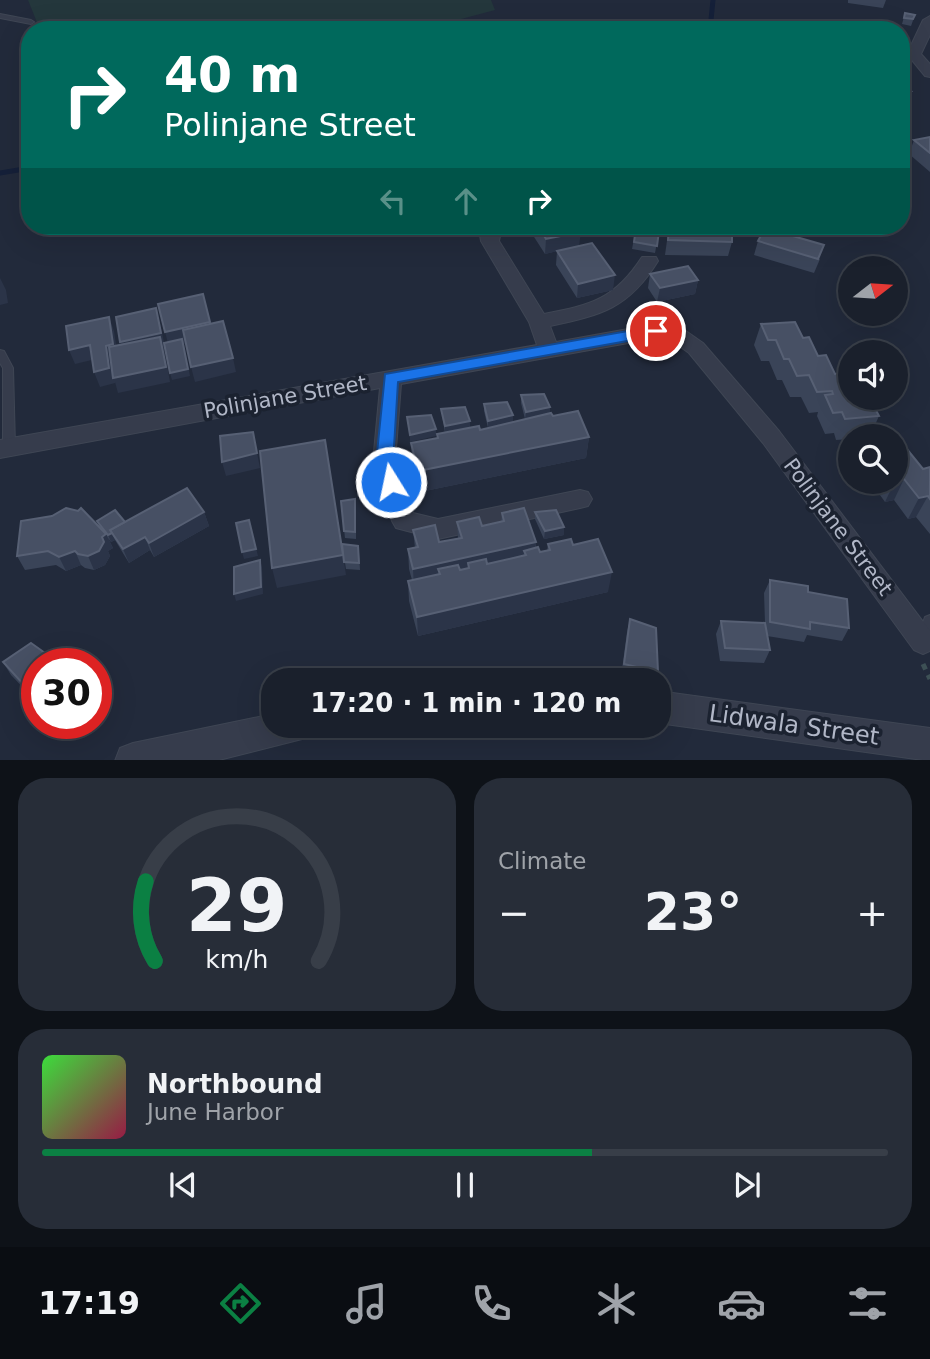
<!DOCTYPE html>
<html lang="en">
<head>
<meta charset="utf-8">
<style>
  :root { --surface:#1a202c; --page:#272d38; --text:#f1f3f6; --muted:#9fa3a9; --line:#383e48; --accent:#0b8043 }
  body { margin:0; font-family:"DejaVu Sans",sans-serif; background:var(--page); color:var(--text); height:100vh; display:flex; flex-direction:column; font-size:26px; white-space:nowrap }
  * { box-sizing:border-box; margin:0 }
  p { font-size:23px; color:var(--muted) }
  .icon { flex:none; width:38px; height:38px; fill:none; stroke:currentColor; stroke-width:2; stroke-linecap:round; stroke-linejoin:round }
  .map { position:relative; height:760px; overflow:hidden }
  .panel { display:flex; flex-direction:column; gap:18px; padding:18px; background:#0e1218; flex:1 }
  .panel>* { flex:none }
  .top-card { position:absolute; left:21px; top:21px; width:889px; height:214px; border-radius:28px; box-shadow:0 7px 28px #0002,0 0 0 2px var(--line); background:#00695c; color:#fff; overflow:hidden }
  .needle { width:46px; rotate:73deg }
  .tools { position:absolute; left:838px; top:256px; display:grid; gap:14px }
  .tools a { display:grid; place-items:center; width:70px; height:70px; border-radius:50%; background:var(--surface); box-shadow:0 7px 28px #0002,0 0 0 2px var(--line); font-size:35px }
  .speed { position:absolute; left:21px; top:648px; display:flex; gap:14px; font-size:35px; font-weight:700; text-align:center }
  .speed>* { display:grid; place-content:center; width:91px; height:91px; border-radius:50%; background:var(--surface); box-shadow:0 7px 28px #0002,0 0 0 2px var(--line); line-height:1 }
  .speed .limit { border:10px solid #d22; background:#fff; color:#111 }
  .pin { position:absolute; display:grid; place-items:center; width:60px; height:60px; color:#fff; margin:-30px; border:4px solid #fff; border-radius:50%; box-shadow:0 2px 7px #0007 }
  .me { position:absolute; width:77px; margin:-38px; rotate:350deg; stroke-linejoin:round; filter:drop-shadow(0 0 5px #0008) }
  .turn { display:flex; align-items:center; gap:24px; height:147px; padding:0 28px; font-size:32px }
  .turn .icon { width:91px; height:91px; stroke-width:2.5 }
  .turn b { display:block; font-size:49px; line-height:60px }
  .lanes { display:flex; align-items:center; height:66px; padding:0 28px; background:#0003; justify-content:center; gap:35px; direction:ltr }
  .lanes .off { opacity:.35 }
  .big { font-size:52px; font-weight:700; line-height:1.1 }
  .panel .card { flex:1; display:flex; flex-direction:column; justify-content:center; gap:10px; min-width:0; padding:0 24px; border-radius:28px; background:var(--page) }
  .panel .dial { align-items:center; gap:0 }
  .dial svg { height:182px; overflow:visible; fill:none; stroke:var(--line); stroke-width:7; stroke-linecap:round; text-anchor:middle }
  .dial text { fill:var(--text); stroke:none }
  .song { display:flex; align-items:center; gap:21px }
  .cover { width:84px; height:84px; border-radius:10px; background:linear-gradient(135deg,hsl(120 70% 55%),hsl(340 70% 35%)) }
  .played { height:7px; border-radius:4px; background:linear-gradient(90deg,var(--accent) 65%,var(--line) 65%) }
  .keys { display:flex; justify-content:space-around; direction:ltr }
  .heat { display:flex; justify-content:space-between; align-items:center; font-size:38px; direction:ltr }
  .panel .tiles { flex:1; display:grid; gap:18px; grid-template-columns:1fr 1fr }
  .card:last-child { grid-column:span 2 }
  .trip { position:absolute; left:261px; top:668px; width:410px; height:70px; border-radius:28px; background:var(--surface); box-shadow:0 7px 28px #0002,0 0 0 2px var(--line); font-weight:700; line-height:70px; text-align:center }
  .tabs { display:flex; height:112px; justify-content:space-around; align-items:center; background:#0a0d12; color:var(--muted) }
  .tabs .icon { width:49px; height:49px }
  .tabs .on { color:var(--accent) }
  .tabs b { font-size:32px; color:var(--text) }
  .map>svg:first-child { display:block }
  .green { fill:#24373c }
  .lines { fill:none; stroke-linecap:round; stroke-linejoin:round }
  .stream { stroke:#152039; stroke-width:5 }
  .service-casing { stroke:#3f4654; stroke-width:2 }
  .minor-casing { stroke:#3f4654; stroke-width:2 }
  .tertiary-casing { stroke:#3f4654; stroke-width:2 }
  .path { stroke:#3d5055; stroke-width:5; stroke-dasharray:6 6; stroke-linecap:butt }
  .service { fill:#363c4c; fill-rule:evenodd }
  .minor { fill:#363c4c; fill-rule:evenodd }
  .tertiary { fill:#363c4c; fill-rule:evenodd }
  .wall { fill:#3a4458 }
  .shaded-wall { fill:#2b3448 }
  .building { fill:#475064; stroke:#576074; stroke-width:2 }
  .route { fill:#1a73e8; stroke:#114b97; stroke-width:2 }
  .labels { text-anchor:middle; stroke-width:7; stroke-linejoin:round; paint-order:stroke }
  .street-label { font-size:21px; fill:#b1b7c7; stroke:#1b2230 }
  .near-street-label { font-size:24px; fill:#b1b7c7; stroke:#1b2230 }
</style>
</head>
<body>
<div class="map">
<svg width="930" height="761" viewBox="0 0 930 761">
  <rect width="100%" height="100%" fill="#222a3b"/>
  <polygon class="green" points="28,0 491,0 495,10 420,30 40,30"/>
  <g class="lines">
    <g class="stream">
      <polyline points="710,30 713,0"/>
      <polyline points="0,173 30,168"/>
    </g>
    <g class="service-casing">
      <g id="service">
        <polygon points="0,14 31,20 34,22 31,24 0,18"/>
        <polygon points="0,350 4,351 13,368 15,447 13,450 5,450 3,447 3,368 0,363"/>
        <polygon points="930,615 930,640 929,643 924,645 919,643 917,639 925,617"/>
      </g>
    </g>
    <g class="minor-casing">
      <g id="minor">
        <polygon points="930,16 930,35 921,54 930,64 930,77 925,76 907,54 923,20"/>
        <path d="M484,226H502L499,241L544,314C591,305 615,299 642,257H656L658,261C629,308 602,315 550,326L556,342L656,324L683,329L703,343L779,431L930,631V651L923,654L914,650L763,443L689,353L671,340L656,338L401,384L395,462L413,513L438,519L580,490L588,492L592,499L588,506L580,508L438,539L396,528L392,521L373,462L380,388L0,458V440L537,345L529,322L481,241L480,235Z"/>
      </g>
    </g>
    <g class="tertiary-casing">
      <g id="tertiary">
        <polygon points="658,691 930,728 930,761 658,723"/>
        <polygon points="273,714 273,726 311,726 306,738 215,761 115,761 120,748 133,743"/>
      </g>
    </g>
    <polyline class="path" points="923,664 930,679"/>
    <use href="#service" class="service"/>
    <use href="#minor" class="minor"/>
    <use href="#tertiary" class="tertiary"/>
  </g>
  <g class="wall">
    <polygon points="848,0 886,0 883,8 848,3"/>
    <polygon points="905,13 915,15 911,26 902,24"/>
    <polygon points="901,80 911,91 906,105 901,105"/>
    <polygon points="930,137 930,172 909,154 914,140"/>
    <polygon points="527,226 577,226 579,246 613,290 577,298 556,265 557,251 545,254"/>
    <polygon points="669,226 732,242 728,256 665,255"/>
    <polygon points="790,226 816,226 813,232"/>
    <polygon points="636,228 659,231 655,253 632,249"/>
    <polygon points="758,241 820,259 814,273 754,255"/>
    <polygon points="650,274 698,280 695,294 657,302 648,288"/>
    <polygon points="761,324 803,338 835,374 850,397 879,416 870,436 850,436 850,439 836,440 834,433 825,434 817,416 818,412 809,413 801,397 790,397 782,380 777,380 769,361 761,361 754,345"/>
    <polygon points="521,395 553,416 589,437 586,458 420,492 412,464 411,443 437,438 437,434 445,433 441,409 470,428 480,430 488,428 484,411 484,404 513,415 513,422 525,419 521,403"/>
    <polygon points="930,467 930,534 916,517 908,519 894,500 885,502 870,481 896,481"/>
    <polygon points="341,501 356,506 356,539 345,538"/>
    <polygon points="204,512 209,526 154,557 150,550 129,563 115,540 111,542 108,538 113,548 108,551 110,556 105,565 94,570 85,568 81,565 66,571 56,565 25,570 17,556 52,516 101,529 97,521 125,522"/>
    <polygon points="535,512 564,527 564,535 544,539 535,519"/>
    <polygon points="502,513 536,542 536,548 540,552 547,551 548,544 573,545 608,592 418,636 409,601 408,581 412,580 409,569 408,549 415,548 413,530 439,542 458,538 457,522 482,526 501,522"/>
    <polygon points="342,544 359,553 360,570 346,569"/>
    <polygon points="770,580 808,592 849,628 842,641 807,635 804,642 767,636 770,650 764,663 720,661 716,634 721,621 765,623 764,593"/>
    <polygon points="630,619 658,672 656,681 638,681 621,677 627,632"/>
    <polygon points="3,662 60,663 33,698 11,675"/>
  </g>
  <g class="shaded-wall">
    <polygon points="581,232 579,246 545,254 546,239"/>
    <polygon points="615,275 613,290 577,298 578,284"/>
    <polygon points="0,278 6,290 8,303 0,305"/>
    <polygon points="698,280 695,294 657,302 660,288"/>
    <polygon points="156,308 160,323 165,347 164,348 170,382 118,393 115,382 115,383 100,387 94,372 106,346 109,317 114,331 118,358 125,356 120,342"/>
    <polygon points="210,322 214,337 184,344 190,376 172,380 170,373 169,347 165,332"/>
    <polygon points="90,345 96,359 75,364 69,350"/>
    <polygon points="233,358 236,372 195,382 191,367"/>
    <polygon points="550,407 550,414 525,420 526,412"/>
    <polygon points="513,415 513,423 488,428 488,421"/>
    <polygon points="470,421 470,428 445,434 445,426"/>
    <polygon points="436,429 436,436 410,442 410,435"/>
    <polygon points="253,432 260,468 226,476 222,462"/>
    <polygon points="589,437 586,458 420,492 418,471"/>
    <polygon points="904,479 894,500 885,502 895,481"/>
    <polygon points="928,496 916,517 908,519 919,498"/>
    <polygon points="204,512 209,526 154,557 149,543"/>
    <polygon points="251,527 258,556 244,559 242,552"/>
    <polygon points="564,527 564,535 544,539 545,531"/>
    <polygon points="112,533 115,540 111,542 108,535"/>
    <polygon points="106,534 113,548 108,551 110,556 105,565 94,570 88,556 102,537"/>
    <polygon points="145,537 150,550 129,563 123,549"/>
    <polygon points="536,542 535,562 526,555 524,551 523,565 469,568 468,563 468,577 440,574 438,569 439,583 414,589 413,569"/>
    <polygon points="75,551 81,565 66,571 59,557"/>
    <polygon points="343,555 346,575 277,588 272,568"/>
    <polygon points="260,560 262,567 263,594 236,601 234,594"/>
    <polygon points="612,572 608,592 418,636 417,617"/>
    <polygon points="37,677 37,696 33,698 24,685"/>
  </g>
  <g class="building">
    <polygon points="905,13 915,15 913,19 904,18"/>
    <polygon points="901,80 911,91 901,92"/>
    <polygon points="930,137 930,153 914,140"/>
    <polygon points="538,226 577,226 581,232 546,239"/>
    <polygon points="669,226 732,226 732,242 668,240"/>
    <polygon points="636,228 659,231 657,246 634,242"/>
    <polygon points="765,228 824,245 818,259 758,241"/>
    <polygon points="592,243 615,275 578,284 557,251"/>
    <polygon points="688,266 698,280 660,288 650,274"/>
    <polygon points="203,294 210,322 165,332 158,304"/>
    <polygon points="156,308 161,333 120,342 116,317"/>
    <polygon points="109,317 113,344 106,346 109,368 94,372 90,345 69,350 66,326"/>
    <polygon points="223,321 233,358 191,367 183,330"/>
    <polygon points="795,322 803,338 809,337 818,356 826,355 835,374 847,373 850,380 850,397 869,397 879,416 845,419 842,412 833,413 825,395 833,394 832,391 817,392 809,375 797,376 789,359 784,359 776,340 768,340 761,324"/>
    <polygon points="160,337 166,367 113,378 109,347"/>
    <polygon points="182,339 188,369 170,373 164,343"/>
    <polygon points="544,394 550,407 526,412 521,395"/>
    <polygon points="507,402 513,415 488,421 484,404"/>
    <polygon points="465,407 470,421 445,426 441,409"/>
    <polygon points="578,411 589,437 418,471 411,443 438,438 437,434 479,426 480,430 551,413 553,416"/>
    <polygon points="431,415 436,429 410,435 407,417"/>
    <polygon points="253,432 257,453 222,462 220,436"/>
    <polygon points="325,440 343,555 272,568 260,451"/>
    <polygon points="906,448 923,469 930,467 930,499 928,496 919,498 904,479 895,481 896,451"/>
    <polygon points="187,488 204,512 149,543 145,537 123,549 110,530"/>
    <polygon points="355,499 355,532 344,531 341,501"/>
    <polygon points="66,508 78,511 81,508 106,534 102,537 104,542 99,551 88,556 78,554 75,551 59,557 48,551 17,556 21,521 52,516"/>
    <polygon points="524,508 536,542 413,569 408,549 418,547 413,530 435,525 439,542 462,538 457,522 479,517 482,526 504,521 502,513"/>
    <polygon points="115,510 125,522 110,530 112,533 108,535 97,521"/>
    <polygon points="556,510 564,527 545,531 535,512"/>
    <polygon points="249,520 256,549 242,552 236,523"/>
    <polygon points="571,539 573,545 598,539 612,572 417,617 408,581 440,574 438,569 458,565 460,570 469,568 468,563 486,559 487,564 526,555 524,551 538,547 540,552 550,550 548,544"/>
    <polygon points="342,544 358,546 359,563 344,562"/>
    <polygon points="260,560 261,587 234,594 234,567"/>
    <polygon points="770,580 808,586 808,592 847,599 849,628 810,622 810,629 770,622"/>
    <polygon points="630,619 656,628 658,672 624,664"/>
    <polygon points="721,621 765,623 770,650 725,648"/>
    <polygon points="31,643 59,663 37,663 37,677 24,685 3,662"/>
  </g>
  <polygon class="route" points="656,326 661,328 663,331 661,335 398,382 393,463 400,482 397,487 385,487 376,463 385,374"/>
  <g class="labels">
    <g class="street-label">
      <text transform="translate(285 397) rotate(-10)" y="7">Polinjane Street</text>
      <text transform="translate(838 527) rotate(53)" y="7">Polinjane Street</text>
    </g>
    <g class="near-street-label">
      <text transform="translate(794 725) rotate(8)" y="8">Lidwala Street</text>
    </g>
  </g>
</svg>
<div class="tools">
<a><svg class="needle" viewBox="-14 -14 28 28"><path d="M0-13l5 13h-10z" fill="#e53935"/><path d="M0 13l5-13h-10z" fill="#9fa3a9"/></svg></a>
<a><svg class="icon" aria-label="sound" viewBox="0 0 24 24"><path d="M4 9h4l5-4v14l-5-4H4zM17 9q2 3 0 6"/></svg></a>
<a><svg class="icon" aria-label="search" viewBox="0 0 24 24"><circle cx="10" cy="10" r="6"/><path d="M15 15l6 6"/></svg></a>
</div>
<div class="speed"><div class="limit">30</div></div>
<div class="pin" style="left:656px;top:331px;background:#d93025"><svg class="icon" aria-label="arrive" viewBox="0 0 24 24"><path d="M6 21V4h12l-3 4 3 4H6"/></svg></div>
<svg class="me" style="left:391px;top:482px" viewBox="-20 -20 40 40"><circle r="17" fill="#1a73e8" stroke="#fff" stroke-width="3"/><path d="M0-11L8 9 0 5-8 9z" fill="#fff"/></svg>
<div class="trip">17:20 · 1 min · 120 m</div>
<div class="top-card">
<div class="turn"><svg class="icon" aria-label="right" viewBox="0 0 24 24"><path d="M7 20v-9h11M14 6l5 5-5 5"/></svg><div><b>40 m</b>Polinjane Street</div></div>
<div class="lanes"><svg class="icon off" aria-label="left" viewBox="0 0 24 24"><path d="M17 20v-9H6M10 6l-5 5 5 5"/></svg><svg class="icon off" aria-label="ahead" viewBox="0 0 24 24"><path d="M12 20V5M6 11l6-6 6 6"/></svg><svg class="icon" aria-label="right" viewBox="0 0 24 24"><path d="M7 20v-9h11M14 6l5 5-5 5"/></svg></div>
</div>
</div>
<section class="panel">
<div class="tiles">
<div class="card dial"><svg viewBox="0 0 100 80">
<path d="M14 69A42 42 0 1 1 86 69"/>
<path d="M14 69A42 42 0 0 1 10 34" stroke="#0b8043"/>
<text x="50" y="56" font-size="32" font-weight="700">29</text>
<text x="50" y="72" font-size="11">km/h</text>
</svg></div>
<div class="card"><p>Climate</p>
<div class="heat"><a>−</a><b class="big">23°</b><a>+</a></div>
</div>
<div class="card">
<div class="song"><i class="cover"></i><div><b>Northbound</b><p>June Harbor</p></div></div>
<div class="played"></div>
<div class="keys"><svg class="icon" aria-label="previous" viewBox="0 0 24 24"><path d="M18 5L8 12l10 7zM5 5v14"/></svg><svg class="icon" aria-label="pause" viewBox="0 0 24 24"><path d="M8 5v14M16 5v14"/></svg><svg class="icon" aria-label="next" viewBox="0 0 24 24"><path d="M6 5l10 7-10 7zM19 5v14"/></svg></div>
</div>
</div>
</section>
<nav class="tabs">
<b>17:19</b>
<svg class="icon on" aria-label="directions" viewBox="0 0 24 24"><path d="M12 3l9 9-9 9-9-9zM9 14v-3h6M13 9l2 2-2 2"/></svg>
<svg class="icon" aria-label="music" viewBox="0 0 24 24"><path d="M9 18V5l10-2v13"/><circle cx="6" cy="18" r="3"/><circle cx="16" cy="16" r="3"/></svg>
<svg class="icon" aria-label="phone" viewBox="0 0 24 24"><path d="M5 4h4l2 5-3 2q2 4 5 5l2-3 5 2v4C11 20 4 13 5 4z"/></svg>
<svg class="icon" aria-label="climate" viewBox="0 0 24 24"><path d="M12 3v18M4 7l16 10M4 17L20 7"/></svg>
<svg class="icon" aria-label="car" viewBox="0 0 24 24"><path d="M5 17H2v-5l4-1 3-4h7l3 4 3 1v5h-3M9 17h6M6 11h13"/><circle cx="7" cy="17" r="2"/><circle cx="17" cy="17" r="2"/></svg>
<svg class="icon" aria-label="filters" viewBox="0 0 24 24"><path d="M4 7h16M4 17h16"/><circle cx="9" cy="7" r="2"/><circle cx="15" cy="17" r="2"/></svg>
</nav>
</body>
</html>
